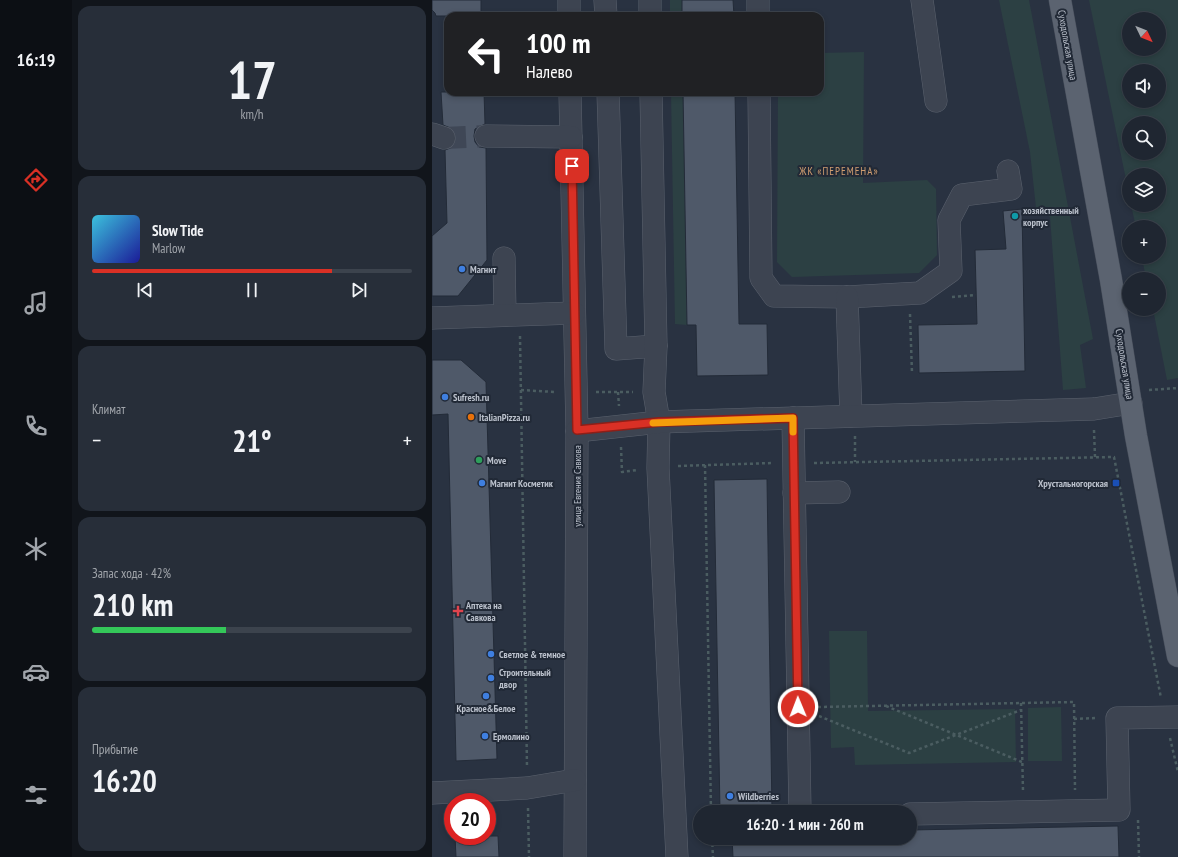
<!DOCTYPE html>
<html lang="ru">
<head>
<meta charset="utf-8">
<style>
  :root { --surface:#1f2631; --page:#272e39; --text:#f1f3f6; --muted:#a1a5ab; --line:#3c434d; --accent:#d93025 }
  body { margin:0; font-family:"PT Sans Narrow",sans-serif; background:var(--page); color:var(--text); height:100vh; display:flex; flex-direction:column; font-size:15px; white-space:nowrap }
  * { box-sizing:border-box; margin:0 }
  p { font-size:13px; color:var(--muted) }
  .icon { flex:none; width:22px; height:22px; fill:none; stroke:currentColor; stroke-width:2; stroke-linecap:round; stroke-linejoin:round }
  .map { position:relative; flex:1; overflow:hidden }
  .panel { display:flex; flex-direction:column; gap:6px; padding:6px; background:#11151b; width:360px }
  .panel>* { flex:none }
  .banner { position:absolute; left:12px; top:12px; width:380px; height:84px; border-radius:12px; box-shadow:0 2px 6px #0003,0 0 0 1px var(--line); background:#202124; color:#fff; overflow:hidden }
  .needle { width:26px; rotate:133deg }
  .fabs { position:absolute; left:690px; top:12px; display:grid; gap:8px }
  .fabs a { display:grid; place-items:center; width:44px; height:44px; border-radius:50%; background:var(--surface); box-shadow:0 2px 6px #0003,0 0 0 1px var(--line); font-size:20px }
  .speed { position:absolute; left:12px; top:793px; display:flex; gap:8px; font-size:20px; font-weight:700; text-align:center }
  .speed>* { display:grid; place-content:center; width:52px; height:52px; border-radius:50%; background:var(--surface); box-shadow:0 2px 6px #0003,0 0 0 1px var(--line); line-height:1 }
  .speed .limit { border:6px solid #d22; background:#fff; color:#111 }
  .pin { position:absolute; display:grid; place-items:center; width:34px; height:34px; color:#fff; margin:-17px; border-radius:8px; box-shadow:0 2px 6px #0006 }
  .me { position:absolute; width:44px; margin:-22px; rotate:359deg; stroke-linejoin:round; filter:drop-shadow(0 0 3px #0008) }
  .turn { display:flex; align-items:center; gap:14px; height:84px; padding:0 16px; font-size:18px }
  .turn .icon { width:52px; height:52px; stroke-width:2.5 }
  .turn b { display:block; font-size:28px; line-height:34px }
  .big { font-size:30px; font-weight:800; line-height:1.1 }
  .panel .tile { flex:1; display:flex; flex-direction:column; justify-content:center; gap:6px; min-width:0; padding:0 14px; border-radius:12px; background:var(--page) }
  .panel .dial { align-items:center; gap:0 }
  .dial b { font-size:52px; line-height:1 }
  .song { display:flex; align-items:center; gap:12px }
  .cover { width:48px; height:48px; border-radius:6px; background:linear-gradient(135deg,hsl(190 70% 55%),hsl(240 70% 35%)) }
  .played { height:4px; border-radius:2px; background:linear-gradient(90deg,var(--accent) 75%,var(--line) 75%) }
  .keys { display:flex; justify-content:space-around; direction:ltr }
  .heat { display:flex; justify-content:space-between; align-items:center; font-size:22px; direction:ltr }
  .charge { height:6px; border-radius:3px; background:linear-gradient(90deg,#34c759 42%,var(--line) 0) }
  .trip { position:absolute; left:261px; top:805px; width:224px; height:40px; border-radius:20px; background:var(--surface); box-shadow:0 2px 6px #0003,0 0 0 1px var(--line); font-weight:800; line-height:40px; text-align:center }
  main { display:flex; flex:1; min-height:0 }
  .dock { display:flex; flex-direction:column; width:72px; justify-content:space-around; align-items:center; background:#0c0f14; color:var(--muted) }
  .dock .icon { width:28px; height:28px }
  .dock .selected { color:var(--accent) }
  .dock b { font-size:18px; color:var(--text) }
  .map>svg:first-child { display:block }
  .green { fill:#2c4043; fill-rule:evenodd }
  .building { fill:#4f5969; stroke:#232b38 }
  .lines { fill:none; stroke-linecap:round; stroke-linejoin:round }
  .minor-tunnel { stroke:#3f4756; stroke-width:22; stroke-dasharray:22 11; stroke-linecap:butt }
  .minor-casing { stroke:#5b626e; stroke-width:23 }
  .major-casing { stroke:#464d5a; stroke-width:23 }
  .path { stroke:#4b5d61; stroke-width:2.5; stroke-dasharray:3 3; stroke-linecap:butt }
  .minor { stroke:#3d4451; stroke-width:22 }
  .major { stroke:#5b6370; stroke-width:22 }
  .route-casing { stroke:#8d1f18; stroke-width:10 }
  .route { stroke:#d93025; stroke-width:7 }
  .slow { stroke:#f59e0b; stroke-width:7 }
  .culture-dot { fill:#0f9aa8; stroke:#212936; stroke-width:1.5 }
  .shop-dot { fill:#3f7fe0; stroke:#212936; stroke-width:1.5 }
  .food-dot { fill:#e8710a; stroke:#212936; stroke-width:1.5 }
  .leisure-dot { fill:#2e9e5b; stroke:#212936; stroke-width:1.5 }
  .transit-dot { fill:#1a4fb4; stroke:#212936; stroke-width:1.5 }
  .health-dot { fill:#e0444e; stroke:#212936; stroke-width:1.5 }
  .labels { text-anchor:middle; stroke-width:4; stroke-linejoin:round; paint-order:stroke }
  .street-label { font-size:10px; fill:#bac0cb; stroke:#212936 }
  .poi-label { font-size:10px; font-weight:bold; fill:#bac0cb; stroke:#212936; text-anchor:start }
  .neighbourhood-label { font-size:11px; letter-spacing:1px; fill:#cf9d70; stroke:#212936 }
</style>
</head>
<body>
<main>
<nav class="dock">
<b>16:19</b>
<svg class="icon selected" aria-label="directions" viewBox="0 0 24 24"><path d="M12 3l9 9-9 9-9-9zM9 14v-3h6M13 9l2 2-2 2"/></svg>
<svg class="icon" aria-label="music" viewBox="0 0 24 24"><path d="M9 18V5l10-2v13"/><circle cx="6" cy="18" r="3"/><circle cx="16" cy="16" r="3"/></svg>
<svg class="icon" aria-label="phone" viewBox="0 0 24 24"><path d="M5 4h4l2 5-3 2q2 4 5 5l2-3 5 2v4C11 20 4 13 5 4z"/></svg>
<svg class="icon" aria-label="climate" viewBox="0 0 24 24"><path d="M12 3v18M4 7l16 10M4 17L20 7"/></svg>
<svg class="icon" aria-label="car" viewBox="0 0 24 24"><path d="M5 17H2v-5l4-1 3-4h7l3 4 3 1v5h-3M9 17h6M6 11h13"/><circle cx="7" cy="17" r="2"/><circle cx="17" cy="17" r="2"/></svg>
<svg class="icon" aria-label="filters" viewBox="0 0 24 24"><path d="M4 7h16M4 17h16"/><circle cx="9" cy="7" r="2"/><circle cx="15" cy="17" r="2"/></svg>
</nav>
<section class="panel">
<div class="tile dial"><b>17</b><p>km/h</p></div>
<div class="tile">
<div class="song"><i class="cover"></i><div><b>Slow Tide</b><p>Marlow</p></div></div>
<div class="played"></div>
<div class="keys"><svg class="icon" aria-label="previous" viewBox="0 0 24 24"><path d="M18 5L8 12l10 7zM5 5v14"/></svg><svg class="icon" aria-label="pause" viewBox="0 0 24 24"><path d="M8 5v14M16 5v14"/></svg><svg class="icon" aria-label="next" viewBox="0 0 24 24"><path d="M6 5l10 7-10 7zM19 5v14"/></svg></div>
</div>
<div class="tile"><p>Климат</p>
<div class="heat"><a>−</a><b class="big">21°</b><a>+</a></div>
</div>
<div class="tile"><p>Запас хода · 42%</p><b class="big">210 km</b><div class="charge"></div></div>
<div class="tile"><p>Прибытие</p><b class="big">16:20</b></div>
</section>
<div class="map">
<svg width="746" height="857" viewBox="0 0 746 857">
  <rect width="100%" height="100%" fill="#293241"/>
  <g class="green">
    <rect x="238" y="0" width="12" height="16"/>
    <polygon points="567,0 597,0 661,339 648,345 654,388 631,390 618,217 604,208 598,152"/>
    <path d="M657,0H746V378L735,380L721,309H727V279H714L710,257H727V227H704L699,205H727V175H697V194ZM697,19H727V49H697ZM697,71H727V101H697ZM697,123H727V153H697Z"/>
    <polygon points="432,52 431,183 495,180 504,189 505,255 487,273 360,277 345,262 346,92 388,92 388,53"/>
    <polygon points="239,92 251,92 255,325 243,324"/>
    <polygon points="397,631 435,631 436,711 583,709 584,762 423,765 422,747 399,748"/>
    <polygon points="629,707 630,761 596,761 596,708"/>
  </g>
  <g class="building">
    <polygon points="0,0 49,0 49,16 4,16 3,13 0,10"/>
    <polygon points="250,0 301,0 302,16 250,16"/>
    <polygon points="9,92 52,92 53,124 43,129 42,136 43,142 47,147 54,148 55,260 26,296 0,296 0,236 15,223 13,150 21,147 24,142 24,136 21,129 11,125"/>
    <polygon points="251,92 303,92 307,324 335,324 336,375 265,376 264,325 255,325"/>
    <polygon points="590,209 593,371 487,373 486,325 545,324 543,250 574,249 571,211"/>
    <polygon points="0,360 29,360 54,382 65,759 24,761 16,414 0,415"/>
    <polygon points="335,479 340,812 288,812 282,480"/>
    <polygon points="686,826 687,857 301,857 300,838 478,838 478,830"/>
    <polygon points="23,836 66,836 67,857 24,857"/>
  </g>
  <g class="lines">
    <polyline class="minor-tunnel" points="12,138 54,136"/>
    <g class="minor-casing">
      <g id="minor">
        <polyline points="137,0 137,16"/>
        <polyline points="173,0 174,16"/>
        <polyline points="218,0 218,16"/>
        <polyline points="326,0 326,16"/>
        <polyline points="490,0 504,101"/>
        <polyline points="138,92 145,431 143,857"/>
        <polyline points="176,92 184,349 224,346"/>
        <polyline points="219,92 224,346 222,392 227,422 226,468 245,857"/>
        <polyline points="327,92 329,278 342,296 415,297 488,293 519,271 517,220 530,195 579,189 576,171"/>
        <polyline points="0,134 12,138"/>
        <polyline points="54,136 139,137"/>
        <polyline points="72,258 73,315"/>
        <polyline points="415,297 419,416"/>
        <polyline points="0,318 142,313"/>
        <polyline points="361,418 368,812"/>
        <polyline points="145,431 227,422 662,409 699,403"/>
        <polyline points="362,493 407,492"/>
        <polyline points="0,793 95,788 143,780"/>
        <polyline points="478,814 687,810 685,718 746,717"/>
      </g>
    </g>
    <g class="major-casing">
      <polyline id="major" points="628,0 679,280 704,436 746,656"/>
    </g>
    <g class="path">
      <polyline points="520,297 544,295"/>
      <polyline points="478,314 480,373"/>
      <polyline points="88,336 95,767"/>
      <polyline points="89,390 123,392"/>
      <polyline points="717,390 746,388"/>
      <polyline points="164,392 201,392"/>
      <polyline points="186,392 187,406"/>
      <polyline points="662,430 663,457"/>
      <polyline points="423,436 423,462"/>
      <polyline points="189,447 190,472 205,470"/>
      <polyline points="382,463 682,457 729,698"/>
      <polyline points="273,465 279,812"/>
      <polyline points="246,466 341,463"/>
      <polyline points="589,703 591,791"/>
      <polyline points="454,706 590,762"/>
      <polyline points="386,707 642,702 643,790"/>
      <polyline points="387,716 477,753 589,710"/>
      <polyline points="642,719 665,718"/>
      <polyline points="738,738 746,772"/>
      <polyline points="96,808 97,857"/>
      <polyline points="706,820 707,857"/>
      <polyline points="280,838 281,857"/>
    </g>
    <use href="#minor" class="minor"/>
    <use href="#major" class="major"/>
  </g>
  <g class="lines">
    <g class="route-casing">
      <polyline id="route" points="140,166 145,430 227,422 361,418 366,707"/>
    </g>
    <use href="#route" class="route"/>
    <polyline class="slow" points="221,423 361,418 361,432"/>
  </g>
  <circle class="culture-dot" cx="583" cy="216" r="4"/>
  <g class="shop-dot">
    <circle cx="30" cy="269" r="4"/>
    <circle cx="13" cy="397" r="4"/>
    <circle cx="50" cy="483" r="4"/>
    <circle cx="59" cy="654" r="4"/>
    <circle cx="59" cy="678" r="4"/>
    <circle cx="54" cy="696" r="4"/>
    <circle cx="53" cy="736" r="4"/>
    <circle cx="298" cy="796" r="4"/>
  </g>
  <circle class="food-dot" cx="39" cy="417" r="4"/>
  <circle class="leisure-dot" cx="47" cy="460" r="4"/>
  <rect class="transit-dot" x="680" y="479" width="8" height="8" rx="2"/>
  <path class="health-dot" d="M24 605h4v4h4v4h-4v4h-4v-4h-4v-4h4z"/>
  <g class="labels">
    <g class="street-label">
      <text transform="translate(636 45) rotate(80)" y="4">Суходольская улица</text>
      <text transform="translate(693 364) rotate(81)" y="4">Суходольская улица</text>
      <text transform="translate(145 486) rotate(-90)" y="4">улица Евгения Савкова</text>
    </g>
    <g class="poi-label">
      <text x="591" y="214">хозяйственный<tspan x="591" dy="12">корпус</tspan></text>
      <text x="38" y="273">Магнит</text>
      <text x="21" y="401">Sufresh.ru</text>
      <text x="47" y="421">ItalianPizza.ru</text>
      <text x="55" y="464">Move</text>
      <text x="58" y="487">Магнит Косметик</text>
      <text x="676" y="487" text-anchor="end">Хрустальногорская</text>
      <text x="34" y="609">Аптека на<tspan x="34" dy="12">Савкова</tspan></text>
      <text x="67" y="658">Светлое &amp; темное</text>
      <text x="67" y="676">Строительный<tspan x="67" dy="12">двор</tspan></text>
      <text x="54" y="712" text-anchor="middle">Красное&amp;Белое</text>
      <text x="61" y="740">Ермолино</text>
      <text x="306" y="800">Wildberries</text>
    </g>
    <g class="neighbourhood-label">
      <text x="407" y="175">ЖК «ПЕРЕМЕНА»</text>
    </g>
  </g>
</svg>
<div class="fabs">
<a><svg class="needle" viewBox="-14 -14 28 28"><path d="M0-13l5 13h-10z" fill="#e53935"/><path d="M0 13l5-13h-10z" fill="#a1a5ab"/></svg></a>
<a><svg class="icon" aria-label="sound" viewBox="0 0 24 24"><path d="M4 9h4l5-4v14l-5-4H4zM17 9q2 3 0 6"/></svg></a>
<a><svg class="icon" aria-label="search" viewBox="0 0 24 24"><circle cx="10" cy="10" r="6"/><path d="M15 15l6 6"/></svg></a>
<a><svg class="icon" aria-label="layers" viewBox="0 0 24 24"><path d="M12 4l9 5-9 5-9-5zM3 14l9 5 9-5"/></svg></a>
<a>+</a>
<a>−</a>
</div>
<div class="speed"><div class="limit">20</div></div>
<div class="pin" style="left:140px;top:166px;background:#d93025"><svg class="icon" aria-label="arrive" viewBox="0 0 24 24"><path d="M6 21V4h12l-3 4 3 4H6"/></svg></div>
<svg class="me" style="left:366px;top:707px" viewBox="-20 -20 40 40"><circle r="17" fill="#d93025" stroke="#fff" stroke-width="3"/><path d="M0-11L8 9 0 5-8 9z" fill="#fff"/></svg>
<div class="trip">16:20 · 1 мин · 260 m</div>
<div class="banner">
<div class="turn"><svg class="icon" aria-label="left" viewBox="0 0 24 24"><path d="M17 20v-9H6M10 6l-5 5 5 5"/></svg><div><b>100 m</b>Налево</div></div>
</div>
</div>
</main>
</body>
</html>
